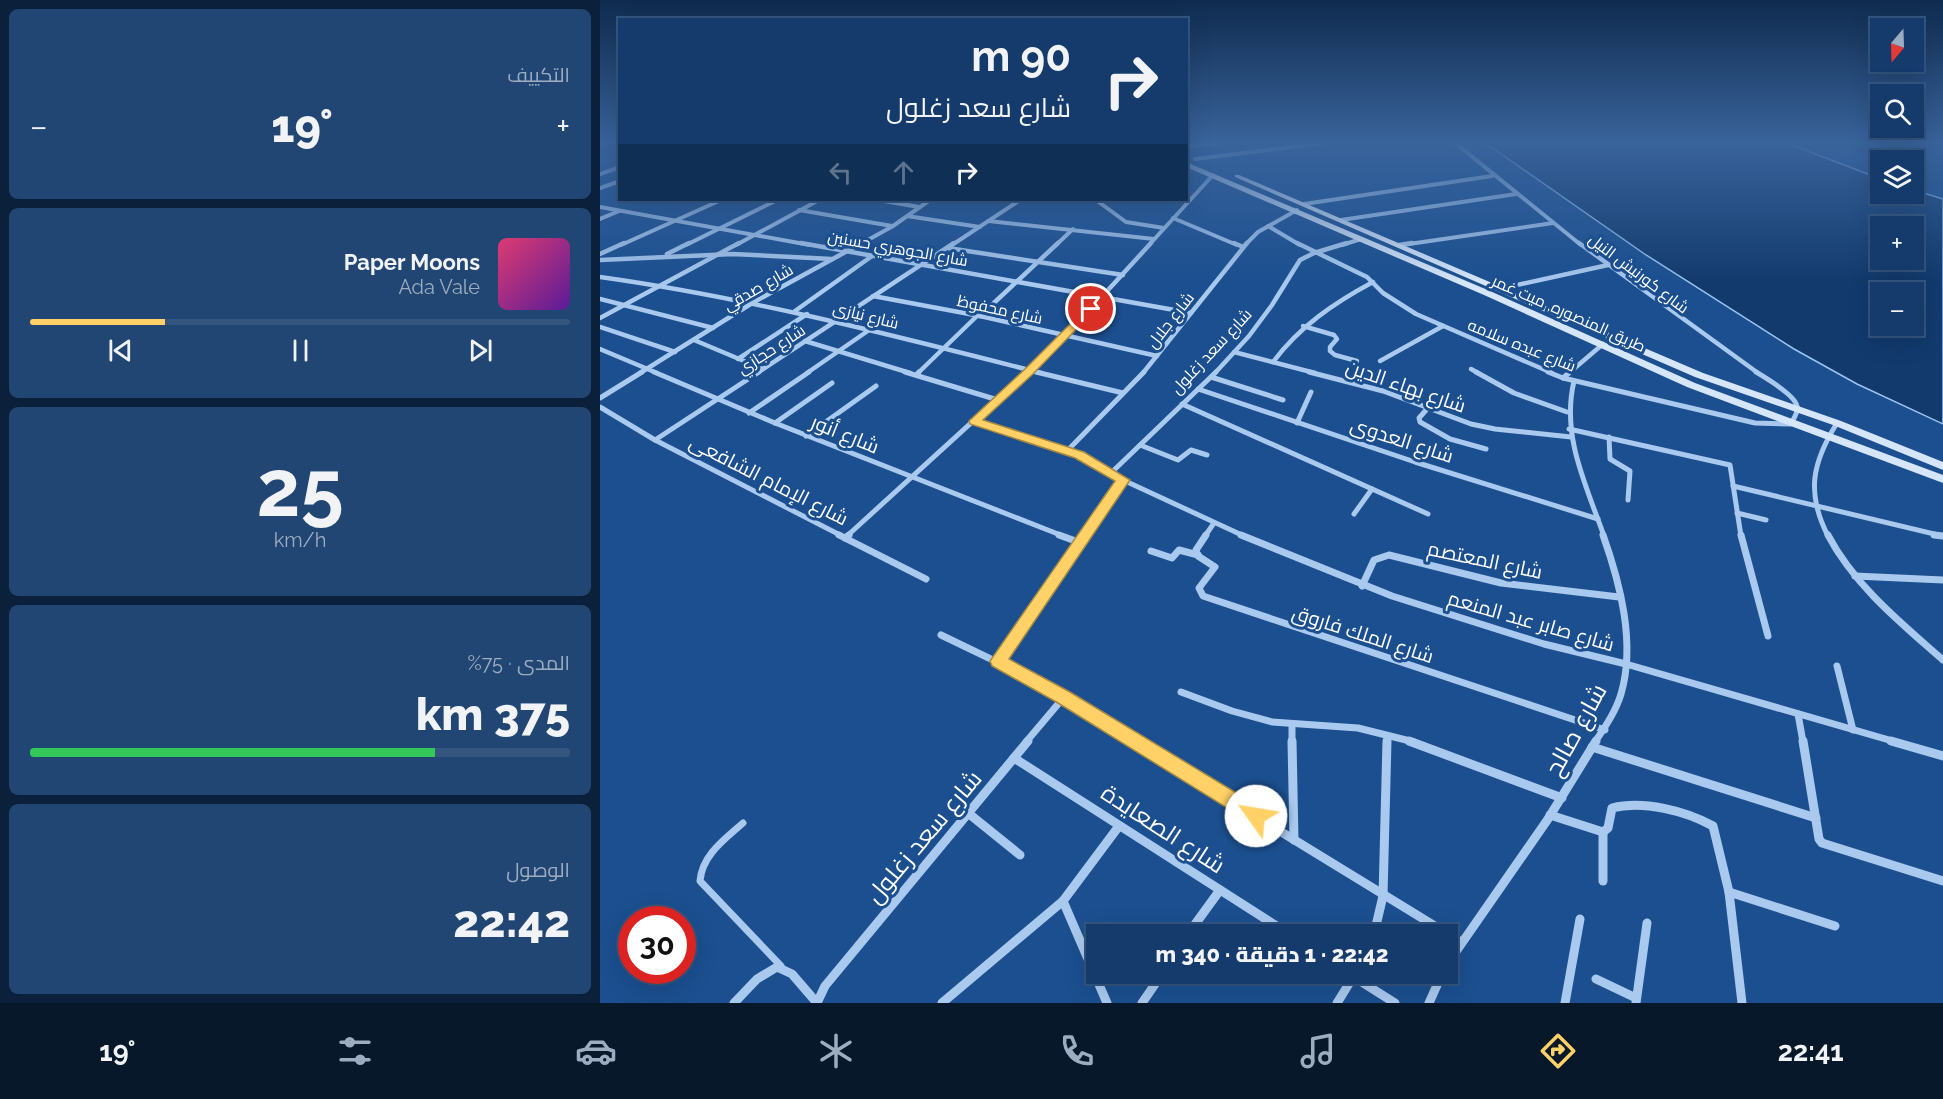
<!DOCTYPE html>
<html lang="ar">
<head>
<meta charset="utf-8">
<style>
  :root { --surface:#143b6b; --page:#214673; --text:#f1f3f6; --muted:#9dadc1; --line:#33557e; --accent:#ffd166 }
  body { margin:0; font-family:Raleway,Cairo,sans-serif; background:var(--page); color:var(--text); direction:rtl; height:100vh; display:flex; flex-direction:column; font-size:22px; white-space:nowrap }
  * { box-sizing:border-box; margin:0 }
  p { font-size:20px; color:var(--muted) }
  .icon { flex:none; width:33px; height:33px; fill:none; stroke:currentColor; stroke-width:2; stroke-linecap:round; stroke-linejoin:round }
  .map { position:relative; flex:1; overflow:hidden; direction:ltr }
  .sheet { display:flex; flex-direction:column; gap:9px; padding:9px; background:#0b203b; width:600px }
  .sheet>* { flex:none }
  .guide { position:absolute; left:18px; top:18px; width:570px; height:183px; border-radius:0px; box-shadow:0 6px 24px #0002,0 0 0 2px var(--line); direction:rtl; background:#143b6b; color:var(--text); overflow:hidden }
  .needle { width:39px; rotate:199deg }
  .tools { position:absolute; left:1270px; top:18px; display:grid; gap:12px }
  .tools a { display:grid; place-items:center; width:54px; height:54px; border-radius:0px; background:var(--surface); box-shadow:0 6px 24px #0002,0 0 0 2px var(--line); font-size:30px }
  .speed { position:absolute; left:18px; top:906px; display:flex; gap:12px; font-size:30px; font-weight:700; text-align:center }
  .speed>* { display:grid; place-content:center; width:78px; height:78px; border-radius:50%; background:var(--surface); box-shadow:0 6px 24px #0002,0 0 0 2px var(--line); line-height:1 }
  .speed .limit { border:9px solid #d22; background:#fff; color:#111 }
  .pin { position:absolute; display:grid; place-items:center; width:51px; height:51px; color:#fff; margin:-26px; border:3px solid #fff; border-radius:50%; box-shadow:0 2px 6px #0007 }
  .me { position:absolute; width:66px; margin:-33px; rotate:302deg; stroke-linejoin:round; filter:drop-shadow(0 0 4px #0008) }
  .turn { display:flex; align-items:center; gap:21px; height:126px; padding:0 18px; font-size:27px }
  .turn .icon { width:78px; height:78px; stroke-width:2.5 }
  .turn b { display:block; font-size:42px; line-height:51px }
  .lanes { display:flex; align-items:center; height:57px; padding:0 18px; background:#0003; justify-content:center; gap:30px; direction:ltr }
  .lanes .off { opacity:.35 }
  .big { font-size:45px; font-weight:800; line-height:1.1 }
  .sheet .widget { flex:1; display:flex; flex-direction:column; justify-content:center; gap:9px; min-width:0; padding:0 21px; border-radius:9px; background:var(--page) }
  .sheet .dial { align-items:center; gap:0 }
  .dial b { font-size:78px; line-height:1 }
  .song { display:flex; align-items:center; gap:18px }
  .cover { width:72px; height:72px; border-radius:9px; background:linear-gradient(135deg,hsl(340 70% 55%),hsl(270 70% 35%)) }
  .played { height:6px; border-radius:3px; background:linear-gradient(90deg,var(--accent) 25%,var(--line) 25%) }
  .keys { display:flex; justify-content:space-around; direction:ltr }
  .heat { display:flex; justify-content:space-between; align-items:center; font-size:33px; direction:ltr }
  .charge { height:9px; border-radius:4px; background:linear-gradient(90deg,#34c759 75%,var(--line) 0) }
  .trip { position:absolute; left:486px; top:924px; width:372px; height:60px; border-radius:0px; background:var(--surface); box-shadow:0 6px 24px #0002,0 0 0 2px var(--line); font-weight:800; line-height:60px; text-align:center; direction:rtl }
  .tab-bar { display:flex; height:96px; justify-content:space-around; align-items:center; background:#08182b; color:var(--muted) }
  .tab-bar .icon { width:42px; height:42px }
  .tab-bar .active { color:var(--accent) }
  .tab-bar b { font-size:27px; color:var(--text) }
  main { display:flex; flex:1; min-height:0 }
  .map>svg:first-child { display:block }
  .water { fill:#123a6d; stroke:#9cc4f0; stroke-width:1.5; fill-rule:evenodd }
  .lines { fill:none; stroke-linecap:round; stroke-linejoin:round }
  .lane { stroke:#a9c9ee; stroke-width:7 }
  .street-far4 { stroke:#a9c9ee; stroke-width:4 }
  .street-far3 { stroke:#a9c9ee; stroke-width:4.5 }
  .street-far2 { stroke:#a9c9ee; stroke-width:5 }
  .street-far1 { stroke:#a9c9ee; stroke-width:7 }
  .street { stroke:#a9c9ee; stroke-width:9 }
  .secondary { fill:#d6e6fa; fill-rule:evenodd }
  .route { fill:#ffd166; stroke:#a68842; stroke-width:1.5 }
  .labels { text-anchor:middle; stroke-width:6; stroke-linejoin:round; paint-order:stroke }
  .far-street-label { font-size:16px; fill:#fff; stroke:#1b4f8f }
  .street-label { font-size:20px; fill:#fff; stroke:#1b4f8f }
  .near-street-label { font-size:24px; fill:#fff; stroke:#1b4f8f }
</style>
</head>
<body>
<main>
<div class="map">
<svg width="1343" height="1003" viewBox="0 0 1343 1003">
  <rect width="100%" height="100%" fill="#1b4f8f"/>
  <path class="water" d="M884,142H1184L1281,179V194H1314V190L1343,199V424L1257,384L1194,349L1046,255ZM1281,226H1314V260H1281ZM1281,292H1314V326H1281Z"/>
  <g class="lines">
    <path class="lane" d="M143,823C125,839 102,855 100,881L181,966"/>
    <g class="street-far4">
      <polyline points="854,142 981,245"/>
      <polyline points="586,147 625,142"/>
      <polyline points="595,159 731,142"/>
      <polyline points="0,174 20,167"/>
      <polyline points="0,188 20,181"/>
      <polyline points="278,200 319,207"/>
      <polyline points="496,200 526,222 564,228"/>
      <polyline points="704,204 892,176"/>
      <polyline points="0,207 210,245"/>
      <polyline points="199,210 292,226"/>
      <polyline points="307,216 380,227"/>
      <polyline points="573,218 637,245"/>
      <polyline points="0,219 19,211"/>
      <polyline points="741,220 916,194"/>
      <polyline points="389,221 554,239"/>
      <polyline points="668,226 700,245"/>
      <polyline points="21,245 121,200"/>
      <polyline points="86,245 177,200"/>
      <polyline points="136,245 219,200"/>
      <polyline points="259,245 293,226 330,200"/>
      <polyline points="352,245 420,200"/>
      <polyline points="456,245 473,229"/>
      <polyline points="549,245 613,175"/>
      <polyline points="645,245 658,232 697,210"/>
      <polyline points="742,245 761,239"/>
      <polyline points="802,245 953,223"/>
    </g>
    <g class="street-far3">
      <polyline points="201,243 591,313"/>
      <polyline points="634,243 643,247"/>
      <polyline points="697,243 767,277 783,293 816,314 952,373"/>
      <polyline points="979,243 1158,373"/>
      <polyline points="799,245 812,243"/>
      <polyline points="348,248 523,275"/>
      <polyline points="0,254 24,243"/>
      <polyline points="67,254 89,243"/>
      <polyline points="0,260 133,254 232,259"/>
      <path d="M0,277C150,298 295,336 441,373"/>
      <polyline points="899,289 1008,265"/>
      <polyline points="273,296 380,316 557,356"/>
      <polyline points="0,299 113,328"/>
      <polyline points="195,311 272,256"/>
      <polyline points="380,316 458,243"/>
      <polyline points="0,318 139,243"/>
      <polyline points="703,326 734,335 737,339 730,347 730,351 735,355 757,361"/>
      <polyline points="0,327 75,352"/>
      <polyline points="94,340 163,369"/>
      <polyline points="205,341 310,373"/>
      <polyline points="0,349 57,373"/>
      <polyline points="634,352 715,373"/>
      <polyline points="138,359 207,314"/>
      <polyline points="780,361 843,326"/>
      <path d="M673,362C700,326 734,303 773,282"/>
      <polyline points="871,369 878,373"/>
      <polyline points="40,373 154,302 262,243"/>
      <polyline points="157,373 354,243"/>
      <polyline points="207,373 272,328"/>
      <polyline points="318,373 377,316"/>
      <polyline points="425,373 467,335 551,243"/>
      <polyline points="543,373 647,243"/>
      <polyline points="615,373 649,336 672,305 700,260 714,253 747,243"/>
      <polyline points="969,373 1003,344"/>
    </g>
    <g class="street-far2">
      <polyline points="54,372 175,423 463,536"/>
      <polyline points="305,372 398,400"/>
      <polyline points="436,372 523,393"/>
      <polyline points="709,372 783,391 871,424 895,429 971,437"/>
      <polyline points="876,372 914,393 967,412"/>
      <path d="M948,372L963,378L1155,423L1191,424C1193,419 1199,412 1197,406C1195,395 1166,378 1156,372"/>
      <polyline points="316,375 319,372"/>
      <polyline points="611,377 683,400"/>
      <polyline points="963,378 970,372"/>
      <path d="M974,381C961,436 986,485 1004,536"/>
      <polyline points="598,389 815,462 998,519"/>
      <polyline points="0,398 42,372"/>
      <polyline points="582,404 828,514"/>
      <polyline points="0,407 55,440 242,536"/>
      <polyline points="827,409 819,418 820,422 850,439 886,449"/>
      <polyline points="149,413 209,372"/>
      <polyline points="375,421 479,455 523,480 644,536"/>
      <polyline points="175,423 232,383"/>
      <polyline points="697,423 711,392"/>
      <polyline points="969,429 1130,465 1141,536"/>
      <polyline points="206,436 276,386"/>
      <polyline points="1009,437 1010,459 1030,471 1028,500"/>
      <polyline points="55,440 159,372"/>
      <polyline points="540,445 578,460 591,450 607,455"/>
      <polyline points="467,451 544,372"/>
      <polyline points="512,472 616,372"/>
      <polyline points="1133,486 1343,536"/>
      <polyline points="1137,513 1166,520"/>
      <polyline points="754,514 772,489"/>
      <polyline points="247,536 427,372"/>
      <polyline points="484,536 523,480"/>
      <polyline points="605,536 614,523"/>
      <path d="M1228,536C1206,493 1212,463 1237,423"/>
    </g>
    <g class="street-far1">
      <polyline points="239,535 326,579"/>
      <polyline points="459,535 481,543"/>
      <polyline points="606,535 596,550 598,556 615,567 599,588 603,596 1005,730"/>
      <polyline points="641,535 792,596 944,644 1026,664 1296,742"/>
      <polyline points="1141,535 1168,636"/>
      <path d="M1228,535C1254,585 1301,623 1343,660"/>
      <polyline points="1334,535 1343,536"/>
      <polyline points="245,538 249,535"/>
      <polyline points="551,551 572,558 579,550 598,555"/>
      <polyline points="1255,576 1343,580"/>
      <polyline points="762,586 774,560 789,555 901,583 1019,597"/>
      <polyline points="341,635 432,679 535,742"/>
      <polyline points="398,661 485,535"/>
      <polyline points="1237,666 1253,730"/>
      <polyline points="581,692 632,711 672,722 758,728 814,742"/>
      <polyline points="1198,714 1203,742"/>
      <polyline points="692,724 692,742"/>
      <polyline points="426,742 464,697"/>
      <polyline points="787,742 787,736"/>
      <path d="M995,742C1005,727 1016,711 1021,694C1036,643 1020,583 1003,535"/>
    </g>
    <g class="street">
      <polyline points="533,741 861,942"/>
      <polyline points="692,741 694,840"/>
      <polyline points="809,741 962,798"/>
      <polyline points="1203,741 1219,839 1222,843 1343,881"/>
      <polyline points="1291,741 1343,756"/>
      <polyline points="992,747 1216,818"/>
      <polyline points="414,758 689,934"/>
      <polyline points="368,813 420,855"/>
      <path d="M950,815L1003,832L1008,828L1012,808C1043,800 1086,811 1113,826L1129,892L1142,1003"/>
      <polyline points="1003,832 1003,881"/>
      <polyline points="1129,892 1235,926"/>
      <polyline points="463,901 507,1003"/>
      <polyline points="588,934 620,890"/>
      <polyline points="774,934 783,896 787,741"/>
      <polyline points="848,963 948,819 996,741"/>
      <polyline points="749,974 795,1003"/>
      <polyline points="996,979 1036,998"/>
      <polyline points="134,1003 157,979 177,967 192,974 217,1003 225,986 428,741"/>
      <polyline points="342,1003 463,901 519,826"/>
      <polyline points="542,1003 562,974"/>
      <polyline points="737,1003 755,974"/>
      <polyline points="829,1003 842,974"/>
      <polyline points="965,1003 980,919"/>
      <polyline points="1036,1003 1047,923"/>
    </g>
    <g class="secondary">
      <polygon points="586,162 890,291 1095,383 1343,475 1343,483 1087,387 884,295 586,167"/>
      <polygon points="635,175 639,175 1103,373 1241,421 1343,462 1343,470 1233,425 1095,377 635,177"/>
    </g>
  </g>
  <linearGradient id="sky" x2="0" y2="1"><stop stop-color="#0f2b4f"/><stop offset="0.5" stop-color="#39639b"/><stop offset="1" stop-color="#39639b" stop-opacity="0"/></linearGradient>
  <rect width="1343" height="283" fill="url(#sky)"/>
  <polygon class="route" points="487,307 496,309 433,374 383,420 484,452 530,480 409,659 470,692 663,809 666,816 663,823 656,826 458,703 392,666 390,661 515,481 475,458 370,424 369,421 425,369"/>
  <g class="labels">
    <g class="far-street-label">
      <text transform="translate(298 248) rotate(10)" y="6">شارع الجوهري حسنين</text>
      <text transform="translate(1039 273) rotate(37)" y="6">شارع كورنيش النيل</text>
      <text transform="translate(158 287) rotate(-30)" y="6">شارع صدقي</text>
      <text transform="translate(400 309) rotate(12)" y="6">شارع محفوظ</text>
      <text transform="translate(969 313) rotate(24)" y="6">طريق المنصوره, ميت غمر</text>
      <text transform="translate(266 315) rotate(14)" y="6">شارع نيازى</text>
      <text transform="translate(570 320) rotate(-52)" y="6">شارع جلال</text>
      <text transform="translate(922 345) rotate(22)" y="6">شارع عبده سلامه</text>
      <text transform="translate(171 349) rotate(-33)" y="6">شارع حجازي</text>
      <text transform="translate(611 351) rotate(-47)" y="6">شارع سعد زغلول</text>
    </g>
    <g class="street-label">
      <text transform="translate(806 386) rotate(19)" y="7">شارع بهاء الدين</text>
      <text transform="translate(245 434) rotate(22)" y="7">شارع أنور</text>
      <text transform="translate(802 440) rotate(18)" y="7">شارع العدوى</text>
      <text transform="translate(169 480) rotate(27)" y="7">شارع الإمام الشافعى</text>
      <text transform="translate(885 560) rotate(12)" y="7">شارع المعتصم</text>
      <text transform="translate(931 621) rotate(16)" y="7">شارع صابر عبد المنعم</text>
      <text transform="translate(763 634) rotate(18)" y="7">شارع الملك فاروق</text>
    </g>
    <g class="near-street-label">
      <text transform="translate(976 730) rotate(-61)" y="8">شارع صالح</text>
      <text transform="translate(563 829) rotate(33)" y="8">شارع الصعايدة</text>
      <text transform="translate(324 837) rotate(-50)" y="8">شارع سعد زغلول</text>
    </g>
  </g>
</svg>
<div class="tools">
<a><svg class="needle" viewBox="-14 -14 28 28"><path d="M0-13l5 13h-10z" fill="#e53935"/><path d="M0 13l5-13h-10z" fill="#9dadc1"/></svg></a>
<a><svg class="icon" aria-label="search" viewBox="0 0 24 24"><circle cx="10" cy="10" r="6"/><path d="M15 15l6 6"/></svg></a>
<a><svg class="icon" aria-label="layers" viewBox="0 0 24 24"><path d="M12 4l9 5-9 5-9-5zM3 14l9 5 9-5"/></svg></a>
<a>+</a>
<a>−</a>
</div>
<div class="speed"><div class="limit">30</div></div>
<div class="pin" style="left:491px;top:309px;background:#d93025"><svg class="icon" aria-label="arrive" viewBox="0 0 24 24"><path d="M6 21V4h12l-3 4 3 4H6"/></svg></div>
<svg class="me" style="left:656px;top:816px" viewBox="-20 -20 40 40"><circle r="19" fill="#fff"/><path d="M0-13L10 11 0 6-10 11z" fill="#ffd166"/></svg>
<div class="trip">22:42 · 1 دقيقة · 340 m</div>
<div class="guide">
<div class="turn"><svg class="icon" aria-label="right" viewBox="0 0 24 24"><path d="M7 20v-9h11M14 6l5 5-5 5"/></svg><div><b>90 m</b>شارع سعد زغلول</div></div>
<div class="lanes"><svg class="icon off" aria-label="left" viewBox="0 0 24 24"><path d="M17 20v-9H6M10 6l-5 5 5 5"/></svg><svg class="icon off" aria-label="ahead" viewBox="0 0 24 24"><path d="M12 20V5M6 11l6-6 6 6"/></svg><svg class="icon" aria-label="right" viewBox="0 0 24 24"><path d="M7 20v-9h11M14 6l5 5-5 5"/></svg></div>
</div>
</div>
<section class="sheet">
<div class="widget"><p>التكييف</p>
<div class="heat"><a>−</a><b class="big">19°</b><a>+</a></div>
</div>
<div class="widget">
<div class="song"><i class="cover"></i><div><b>Paper Moons</b><p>Ada Vale</p></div></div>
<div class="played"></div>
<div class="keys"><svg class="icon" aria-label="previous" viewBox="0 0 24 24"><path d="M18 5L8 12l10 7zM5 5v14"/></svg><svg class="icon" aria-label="pause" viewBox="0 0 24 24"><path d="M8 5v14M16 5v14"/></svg><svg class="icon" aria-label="next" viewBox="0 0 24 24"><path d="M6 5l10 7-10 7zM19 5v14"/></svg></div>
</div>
<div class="widget dial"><b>25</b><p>km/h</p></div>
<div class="widget"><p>المدى · 75%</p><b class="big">375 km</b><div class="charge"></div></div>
<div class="widget"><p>الوصول</p><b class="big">22:42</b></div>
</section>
</main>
<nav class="tab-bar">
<b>22:41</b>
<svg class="icon active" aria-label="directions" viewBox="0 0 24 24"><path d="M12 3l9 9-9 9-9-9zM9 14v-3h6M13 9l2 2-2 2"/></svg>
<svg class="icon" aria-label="music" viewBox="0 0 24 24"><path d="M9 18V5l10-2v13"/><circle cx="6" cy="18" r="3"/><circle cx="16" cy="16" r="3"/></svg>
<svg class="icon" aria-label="phone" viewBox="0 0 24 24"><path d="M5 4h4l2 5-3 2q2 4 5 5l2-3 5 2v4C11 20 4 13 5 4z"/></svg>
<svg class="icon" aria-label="climate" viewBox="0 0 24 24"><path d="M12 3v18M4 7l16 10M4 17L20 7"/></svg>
<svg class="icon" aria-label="car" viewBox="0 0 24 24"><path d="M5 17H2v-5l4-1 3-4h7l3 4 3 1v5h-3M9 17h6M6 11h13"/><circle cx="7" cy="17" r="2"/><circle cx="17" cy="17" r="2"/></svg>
<svg class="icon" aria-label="filters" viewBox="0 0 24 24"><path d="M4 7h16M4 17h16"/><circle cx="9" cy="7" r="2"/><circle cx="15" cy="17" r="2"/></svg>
<b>19°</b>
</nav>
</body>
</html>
